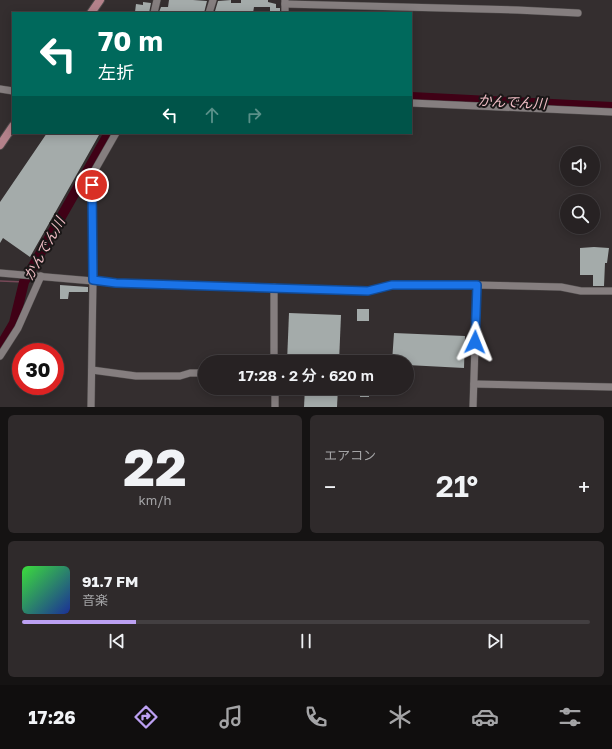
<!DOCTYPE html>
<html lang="ja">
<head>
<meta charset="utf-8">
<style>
  :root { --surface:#272223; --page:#2f2a2b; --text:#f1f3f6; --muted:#a4a4a6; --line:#433f41; --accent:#bca0f2 }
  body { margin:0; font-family:"Golos Text","Noto Sans JP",sans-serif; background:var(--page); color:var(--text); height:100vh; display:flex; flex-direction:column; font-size:15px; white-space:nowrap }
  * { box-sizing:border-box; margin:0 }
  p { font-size:13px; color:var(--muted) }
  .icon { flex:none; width:22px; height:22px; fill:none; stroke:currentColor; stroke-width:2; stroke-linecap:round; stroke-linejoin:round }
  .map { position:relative; height:407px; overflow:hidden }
  .details { display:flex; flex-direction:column; gap:8px; padding:8px; background:#151313; flex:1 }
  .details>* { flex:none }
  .guide { position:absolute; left:12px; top:12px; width:400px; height:122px; border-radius:0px; box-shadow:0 2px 10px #0003,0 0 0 1px var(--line); background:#00695c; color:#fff; overflow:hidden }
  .fabs { position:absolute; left:560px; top:146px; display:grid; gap:8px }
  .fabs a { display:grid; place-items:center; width:40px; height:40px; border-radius:50%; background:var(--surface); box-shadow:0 2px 10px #0003,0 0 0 1px var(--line); font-size:20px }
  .speed { position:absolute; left:12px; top:343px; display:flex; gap:8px; font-size:20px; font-weight:700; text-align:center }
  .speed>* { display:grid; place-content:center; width:52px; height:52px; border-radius:50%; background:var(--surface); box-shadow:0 2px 10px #0003,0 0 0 1px var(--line); line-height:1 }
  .speed .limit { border:6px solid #d22; background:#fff; color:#111 }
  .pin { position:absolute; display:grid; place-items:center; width:34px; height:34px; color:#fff; margin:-17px; border:2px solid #fff; border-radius:50%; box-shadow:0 1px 4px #0007 }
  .me { position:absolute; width:44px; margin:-22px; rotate:2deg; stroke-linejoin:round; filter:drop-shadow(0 0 3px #0008) }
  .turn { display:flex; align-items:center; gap:14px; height:84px; padding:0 20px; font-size:18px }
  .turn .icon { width:52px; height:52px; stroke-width:2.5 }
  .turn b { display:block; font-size:28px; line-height:34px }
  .lanes { display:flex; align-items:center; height:38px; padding:0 20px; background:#0003; justify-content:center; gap:20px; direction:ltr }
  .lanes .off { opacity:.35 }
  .big { font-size:30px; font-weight:600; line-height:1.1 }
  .details .card { flex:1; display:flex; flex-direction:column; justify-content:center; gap:6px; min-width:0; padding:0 14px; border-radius:6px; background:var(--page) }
  .details .dial { align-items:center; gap:0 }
  .dial b { font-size:52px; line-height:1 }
  .song { display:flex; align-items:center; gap:12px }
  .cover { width:48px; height:48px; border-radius:6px; background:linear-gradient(135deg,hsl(120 70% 55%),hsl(230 70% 35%)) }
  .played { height:4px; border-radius:2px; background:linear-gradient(90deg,var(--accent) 20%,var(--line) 20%) }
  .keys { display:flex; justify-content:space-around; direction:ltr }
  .heat { display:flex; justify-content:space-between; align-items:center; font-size:22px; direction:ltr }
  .details .tiles { flex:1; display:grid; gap:8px; grid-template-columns:1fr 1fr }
  .card:last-child { grid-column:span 2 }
  .trip { position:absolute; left:198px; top:355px; width:216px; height:40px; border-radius:20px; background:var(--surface); box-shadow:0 2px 10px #0003,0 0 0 1px var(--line); font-weight:600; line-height:40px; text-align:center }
  .dock { display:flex; height:64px; justify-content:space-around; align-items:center; background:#100e0e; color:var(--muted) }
  .dock .icon { width:28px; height:28px }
  .dock .selected { color:var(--accent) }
  .dock b { font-size:18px; color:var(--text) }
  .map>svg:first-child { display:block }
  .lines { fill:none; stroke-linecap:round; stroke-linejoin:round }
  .stream { stroke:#764958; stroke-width:1.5 }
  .river { stroke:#400116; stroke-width:10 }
  .building { fill:#a4abaa }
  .minor-casing { stroke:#4f4b4b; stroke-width:8 }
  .major-casing { stroke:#4f4b4b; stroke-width:10 }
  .minor { stroke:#857e7f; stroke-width:7 }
  .major { stroke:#b4828b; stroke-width:8 }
  .route-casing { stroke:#114b97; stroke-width:10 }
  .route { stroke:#1a73e8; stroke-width:7 }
  .labels { text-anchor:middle; stroke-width:4; stroke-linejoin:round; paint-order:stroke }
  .water-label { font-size:14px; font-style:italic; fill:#f0bdc5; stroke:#1a1717 }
</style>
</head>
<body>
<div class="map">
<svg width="612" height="407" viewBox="0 0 612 407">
  <rect width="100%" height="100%" fill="#342e2f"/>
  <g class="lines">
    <polyline class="stream" points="0,281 24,282"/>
    <g class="river">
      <polyline points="411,97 612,107"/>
      <polyline points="0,347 14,323 24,282 109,133"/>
    </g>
  </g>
  <g class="building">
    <polygon points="169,0 193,0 207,1 204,13 159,12 161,7 168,7"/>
    <polygon points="231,0 231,3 241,3 241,0 268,0 268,2 276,4 276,8 280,8 280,13 270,13 270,7 254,7 253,13 215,11 218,1"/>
    <polygon points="143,2 151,3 149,13 135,12 136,4 143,5"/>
    <polygon points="47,133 96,133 99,135 30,257 3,238 0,243 0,202"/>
    <polygon points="594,247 609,248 607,263 605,263 604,286 593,286 593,275 580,275 580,248"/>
    <polygon points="60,285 88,287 88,292 69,292 68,299 60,299"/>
    <rect x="357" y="309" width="12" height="12"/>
    <polygon points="289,313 341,315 339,362 287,362"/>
    <polygon points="394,333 465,336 464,368 407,365 407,362 392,362"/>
    <polygon points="305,388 338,388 337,407 304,407"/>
    <rect x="360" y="388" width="9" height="9"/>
  </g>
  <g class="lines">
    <g class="minor-casing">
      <g id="minor">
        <polyline points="285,4 517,10 578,13"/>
        <polyline points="154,13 157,0"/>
        <polyline points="209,13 213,0"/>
        <polyline points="285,13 285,0"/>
        <polyline points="0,89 13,91"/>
        <polyline points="411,103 612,112"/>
        <polyline points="0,273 116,283 368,291 392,285 477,285 561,287 581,291 612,291"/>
        <polyline points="0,356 18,328 41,276"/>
        <polyline points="274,362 274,287"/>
        <polyline points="92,370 136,376 180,376 190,373 205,373"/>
        <polyline points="474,384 612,387"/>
        <polyline points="275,388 275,407"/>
        <polyline points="91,407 93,280 92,175 116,133"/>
        <polyline points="473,407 477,285"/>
      </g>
    </g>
    <g class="major-casing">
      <g id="major">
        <polyline points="91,13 100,0"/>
        <polyline points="0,145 13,126"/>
      </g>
    </g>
    <use href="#minor" class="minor"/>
    <use href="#major" class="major"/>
  </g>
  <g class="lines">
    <g class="route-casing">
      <polyline id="route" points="92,185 93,280 116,283 368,291 392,285 477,285 475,342"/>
    </g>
    <use href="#route" class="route"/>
  </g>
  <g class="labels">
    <g class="water-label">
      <text transform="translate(512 102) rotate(3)" y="5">かんでん川</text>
      <text transform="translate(44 249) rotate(-61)" y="5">かんでん川</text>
    </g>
  </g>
</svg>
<div class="fabs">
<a><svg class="icon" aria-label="sound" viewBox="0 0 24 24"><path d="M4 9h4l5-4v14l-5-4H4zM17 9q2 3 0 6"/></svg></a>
<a><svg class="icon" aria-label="search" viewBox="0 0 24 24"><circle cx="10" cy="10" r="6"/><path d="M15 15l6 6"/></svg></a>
</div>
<div class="speed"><div class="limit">30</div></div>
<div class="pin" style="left:92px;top:185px;background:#d93025"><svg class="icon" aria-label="arrive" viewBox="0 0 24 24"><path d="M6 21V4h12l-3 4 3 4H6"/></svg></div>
<svg class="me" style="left:475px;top:342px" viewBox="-20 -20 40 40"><path d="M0-17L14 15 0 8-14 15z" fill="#1a73e8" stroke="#fff" stroke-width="4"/></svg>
<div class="trip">17:28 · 2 分 · 620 m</div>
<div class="guide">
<div class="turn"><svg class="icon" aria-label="left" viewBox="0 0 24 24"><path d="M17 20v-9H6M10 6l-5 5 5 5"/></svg><div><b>70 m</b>左折</div></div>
<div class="lanes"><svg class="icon" aria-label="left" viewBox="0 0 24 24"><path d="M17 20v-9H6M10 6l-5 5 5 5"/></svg><svg class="icon off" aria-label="ahead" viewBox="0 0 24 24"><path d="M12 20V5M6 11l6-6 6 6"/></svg><svg class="icon off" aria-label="right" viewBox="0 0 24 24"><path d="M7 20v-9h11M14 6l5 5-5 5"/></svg></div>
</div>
</div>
<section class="details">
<div class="tiles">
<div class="card dial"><b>22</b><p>km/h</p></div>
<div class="card"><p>エアコン</p>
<div class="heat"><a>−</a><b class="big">21°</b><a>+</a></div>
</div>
<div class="card">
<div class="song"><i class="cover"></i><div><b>91.7 FM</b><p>音楽</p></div></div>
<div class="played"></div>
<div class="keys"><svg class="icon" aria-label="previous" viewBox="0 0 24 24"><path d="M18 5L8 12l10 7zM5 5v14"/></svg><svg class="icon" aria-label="pause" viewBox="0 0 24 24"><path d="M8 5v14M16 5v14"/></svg><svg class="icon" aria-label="next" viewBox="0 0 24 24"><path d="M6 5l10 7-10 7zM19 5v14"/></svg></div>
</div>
</div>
</section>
<nav class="dock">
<b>17:26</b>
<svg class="icon selected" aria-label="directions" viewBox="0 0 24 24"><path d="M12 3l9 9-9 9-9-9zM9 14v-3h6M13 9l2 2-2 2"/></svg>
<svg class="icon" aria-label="music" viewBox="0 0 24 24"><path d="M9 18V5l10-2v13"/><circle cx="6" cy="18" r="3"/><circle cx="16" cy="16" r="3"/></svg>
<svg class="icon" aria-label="phone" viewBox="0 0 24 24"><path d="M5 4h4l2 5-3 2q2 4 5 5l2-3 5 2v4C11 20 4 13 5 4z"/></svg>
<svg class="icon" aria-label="climate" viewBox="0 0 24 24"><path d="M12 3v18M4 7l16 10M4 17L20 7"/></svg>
<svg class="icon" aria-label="car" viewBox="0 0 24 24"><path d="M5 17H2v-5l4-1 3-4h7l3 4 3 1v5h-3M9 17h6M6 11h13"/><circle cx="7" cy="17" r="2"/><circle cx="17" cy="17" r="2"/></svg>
<svg class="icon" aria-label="filters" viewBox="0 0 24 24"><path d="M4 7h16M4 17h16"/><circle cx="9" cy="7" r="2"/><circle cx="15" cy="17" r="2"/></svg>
</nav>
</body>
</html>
